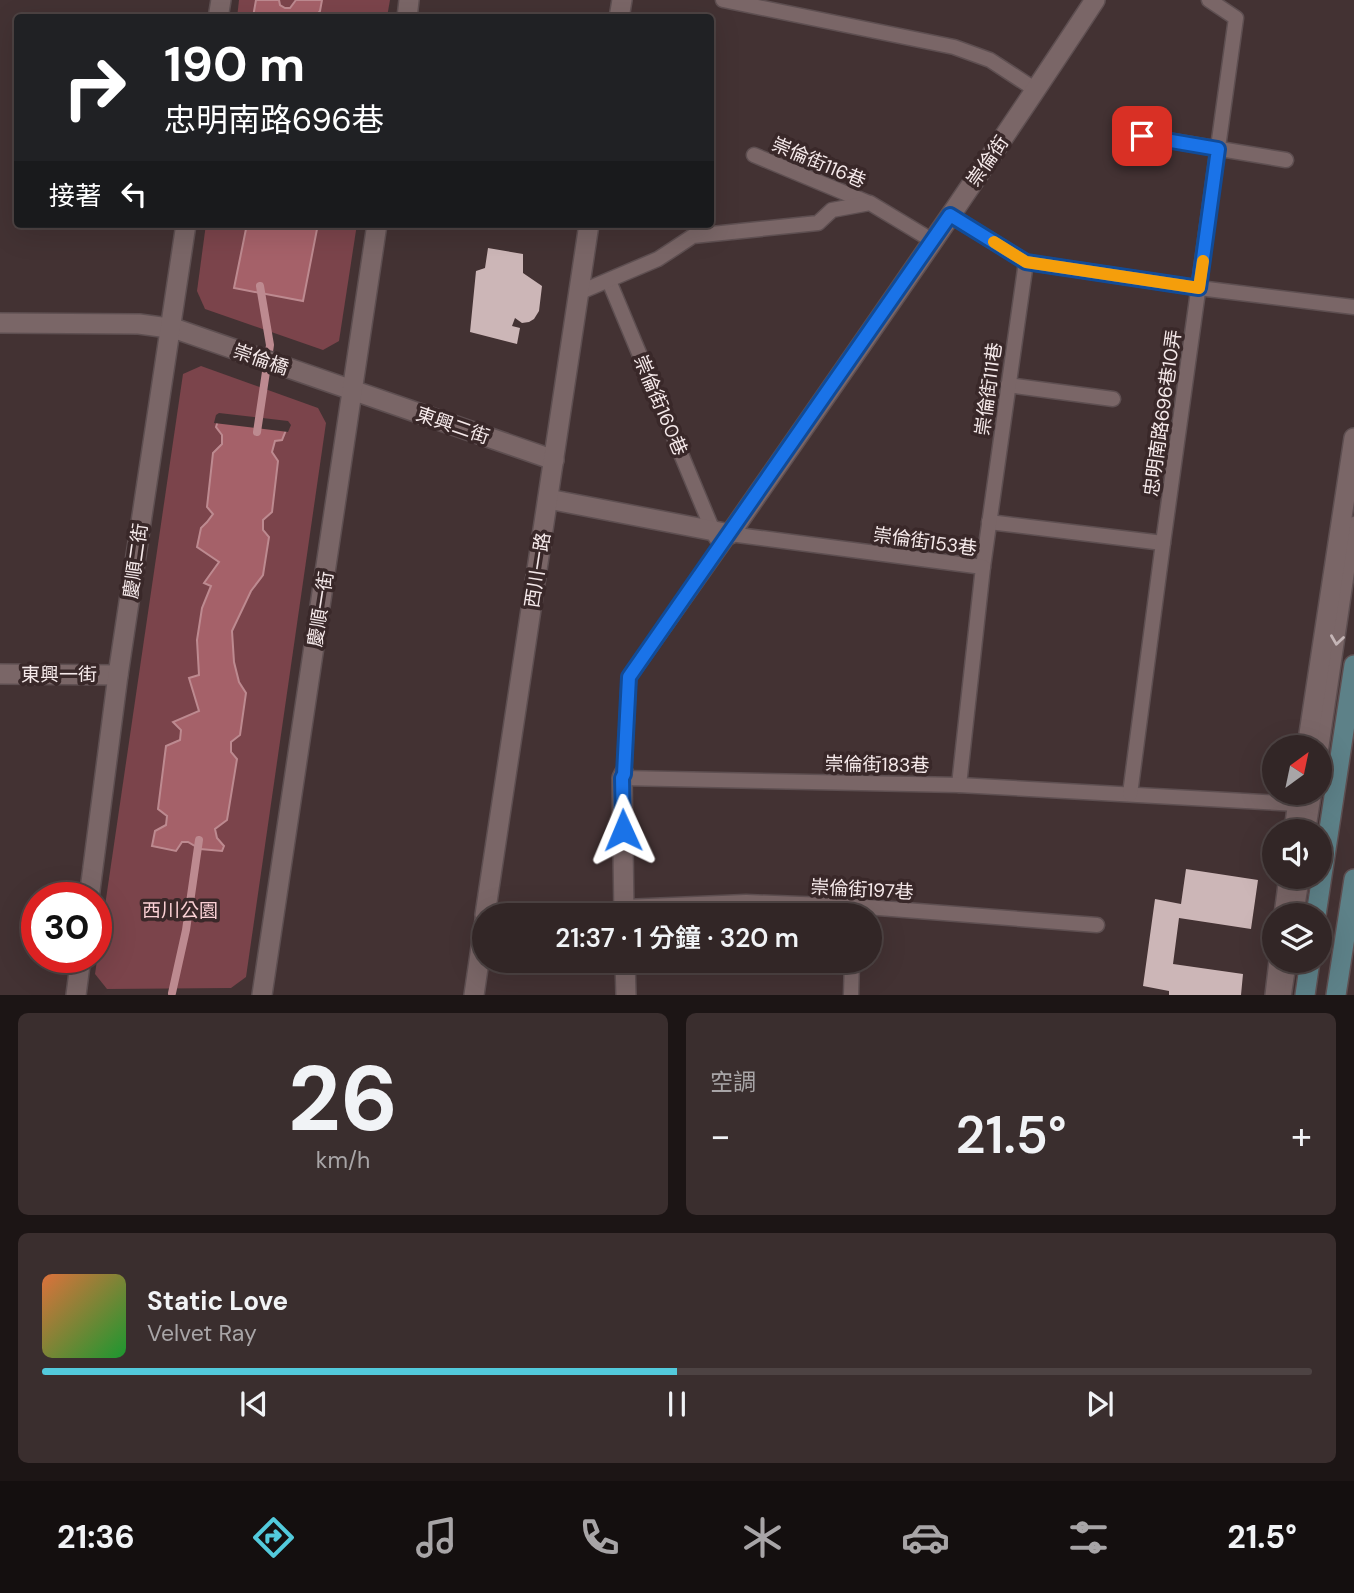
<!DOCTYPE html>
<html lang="zh-TW">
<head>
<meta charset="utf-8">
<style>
  :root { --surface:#322626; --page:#3a2e2e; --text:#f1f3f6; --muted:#a8a5a7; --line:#4d4343; --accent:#53cadc }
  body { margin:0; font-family:"DM Sans","Noto Sans TC",sans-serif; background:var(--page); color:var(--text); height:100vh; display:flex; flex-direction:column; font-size:26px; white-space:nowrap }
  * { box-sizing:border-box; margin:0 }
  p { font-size:23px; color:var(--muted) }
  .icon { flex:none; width:38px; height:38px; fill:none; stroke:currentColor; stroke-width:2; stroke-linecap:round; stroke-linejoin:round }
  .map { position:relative; height:995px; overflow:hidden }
  .details { display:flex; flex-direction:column; gap:18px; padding:18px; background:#1c1515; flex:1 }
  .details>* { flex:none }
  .guide { position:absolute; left:14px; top:14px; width:700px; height:214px; border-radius:7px; box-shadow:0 7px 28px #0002,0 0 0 2px var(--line); background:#202124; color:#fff; overflow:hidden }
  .needle { width:46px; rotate:33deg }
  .tools { position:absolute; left:1262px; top:735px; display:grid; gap:14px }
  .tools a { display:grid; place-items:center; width:70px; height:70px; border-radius:50%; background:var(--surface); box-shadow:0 7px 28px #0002,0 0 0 2px var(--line); font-size:35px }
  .speed { position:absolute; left:21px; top:882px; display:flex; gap:14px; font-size:35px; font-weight:700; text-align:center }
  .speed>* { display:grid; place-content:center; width:91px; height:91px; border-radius:50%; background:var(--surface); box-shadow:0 7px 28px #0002,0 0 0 2px var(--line); line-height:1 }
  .speed .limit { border:10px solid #d22; background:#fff; color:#111 }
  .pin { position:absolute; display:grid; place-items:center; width:60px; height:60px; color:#fff; margin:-30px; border-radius:14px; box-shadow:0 4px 10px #0006 }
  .me { position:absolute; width:77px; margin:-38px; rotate:359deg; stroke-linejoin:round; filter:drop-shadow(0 0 5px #0008) }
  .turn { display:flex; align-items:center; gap:24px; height:147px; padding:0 35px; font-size:32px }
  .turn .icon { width:91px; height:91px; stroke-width:2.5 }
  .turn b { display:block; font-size:49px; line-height:60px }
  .then { display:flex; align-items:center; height:66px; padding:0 35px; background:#0003; gap:14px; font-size:26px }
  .big { font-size:52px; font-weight:600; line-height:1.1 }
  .details .card { flex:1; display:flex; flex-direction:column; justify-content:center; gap:10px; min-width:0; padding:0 24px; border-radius:10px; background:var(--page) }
  .details .dial { align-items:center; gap:0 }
  .dial b { font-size:91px; line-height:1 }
  .song { display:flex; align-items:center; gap:21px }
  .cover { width:84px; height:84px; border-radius:10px; background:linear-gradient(135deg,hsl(20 70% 55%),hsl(130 70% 35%)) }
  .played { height:7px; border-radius:4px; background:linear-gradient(90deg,var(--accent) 50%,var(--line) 50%) }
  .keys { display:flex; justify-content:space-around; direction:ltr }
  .heat { display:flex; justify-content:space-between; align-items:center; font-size:38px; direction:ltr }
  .details .tiles { flex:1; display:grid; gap:18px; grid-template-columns:1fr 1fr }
  .card:last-child { grid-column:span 2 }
  .trip { position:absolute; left:472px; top:903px; width:410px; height:70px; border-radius:35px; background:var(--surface); box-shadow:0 7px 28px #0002,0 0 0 2px var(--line); font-weight:600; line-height:70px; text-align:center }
  .tabs { display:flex; height:112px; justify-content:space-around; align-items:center; background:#140f0f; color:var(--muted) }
  .tabs .icon { width:49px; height:49px }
  .tabs .on { color:var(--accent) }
  .tabs b { font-size:32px; color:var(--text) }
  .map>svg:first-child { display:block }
  .green { fill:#7b444b }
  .water { fill:#a56169; stroke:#bd8a90; stroke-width:2 }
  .pier { fill:#433233 }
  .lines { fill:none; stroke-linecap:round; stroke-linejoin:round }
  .stream { stroke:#bd8a90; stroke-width:8 }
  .building { fill:#ccb6b7 }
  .service-casing { stroke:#5e4f51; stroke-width:17 }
  .minor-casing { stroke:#5e4f51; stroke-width:22 }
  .secondary-casing { stroke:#5e4f51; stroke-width:22 }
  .service { stroke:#7a6667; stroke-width:14 }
  .minor { stroke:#7a6667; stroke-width:19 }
  .secondary { stroke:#5d8188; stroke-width:19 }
  .oneway { stroke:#c4b5b6 }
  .route-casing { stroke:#114b97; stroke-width:18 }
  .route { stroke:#1a73e8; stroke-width:12 }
  .slow { stroke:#f59e0b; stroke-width:12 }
  .labels { text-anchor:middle; stroke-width:7; stroke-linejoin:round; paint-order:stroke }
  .street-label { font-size:19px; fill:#f5e9ea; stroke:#392829 }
  .park-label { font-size:19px; fill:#fad0d4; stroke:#392829 }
</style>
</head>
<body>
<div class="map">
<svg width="1354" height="995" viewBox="0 0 1354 995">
  <rect width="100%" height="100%" fill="#433233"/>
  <g class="green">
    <polygon points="239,0 390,0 387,17 237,18"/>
    <polygon points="206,224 357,224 339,341 323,350 205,309 197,291"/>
    <polygon points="201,366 318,408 326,423 246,977 231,988 107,989 95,974 183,374"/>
  </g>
  <g class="water">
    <polygon points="256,0 279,0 280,5 285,8 290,8 296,0 322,0 320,11 315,17 253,17"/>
    <polygon points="247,224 318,224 303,301 234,288"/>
    <polygon points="219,417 288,425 282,440 275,441 272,452 278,461 272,512 263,520 263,530 269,537 263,575 251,591 232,631 234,662 239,682 246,693 240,735 231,742 231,752 237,759 227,820 215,829 217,838 224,846 222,851 200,849 188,842 182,842 176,851 152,846 155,831 166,825 167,816 158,809 166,746 180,740 181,730 173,722 199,711 189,678 199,675 197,640 202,608 211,586 204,583 219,562 197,547 201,528 207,522 213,514 207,507 213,453 222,444 222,435 216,427"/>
  </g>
  <polygon class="pier" points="219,413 288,421 291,425 288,432 214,423 216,415"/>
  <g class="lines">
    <g class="stream">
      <polyline points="257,432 270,345 260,286"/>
      <polyline points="172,993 186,930 199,840"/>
    </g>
  </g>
  <g class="building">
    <polygon points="488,248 523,254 523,273 542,286 539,311 534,319 529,322 522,323 515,318 512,326 520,328 517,344 470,332 476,271 485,268"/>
    <polygon points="1186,869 1258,880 1251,929 1179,918 1173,964 1243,974 1241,995 1169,995 1169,991 1143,986 1155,899 1181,904"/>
  </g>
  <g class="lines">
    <g class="service-casing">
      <g id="service">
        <polyline points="723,0 954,47 990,60 1036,90"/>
        <polyline points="1142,136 1286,160"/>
        <polyline points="754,155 869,203"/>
        <polyline points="950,215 1026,262 1199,288 1354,307"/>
        <polyline points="609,281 716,538"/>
        <polyline points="578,293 658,259 693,236 818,223 832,210 870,203 933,241"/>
        <polyline points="1008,385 1113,399"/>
        <polyline points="989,522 1163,543"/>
        <polyline points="983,567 1026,262"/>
        <polyline points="1320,756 1354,524"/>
        <polyline points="624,774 629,677 730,534 983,567 959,785"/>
        <polyline points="622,778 959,785 1298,804"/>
        <polyline points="1130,794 1163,543 1236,18 1209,0"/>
        <polyline points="1308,831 1314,793"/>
        <polyline points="624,907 746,902 853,906 1097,925"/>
        <polyline points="1296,915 1302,877"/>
        <polyline points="1284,994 1289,961"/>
        <polyline points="851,995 852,961"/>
      </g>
    </g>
    <g class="minor-casing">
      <g id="minor">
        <polyline points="218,18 221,0"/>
        <polyline points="407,18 409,0"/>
        <polyline points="619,18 622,0"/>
        <polyline points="0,323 139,324 176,329 554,460"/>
        <path d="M548,499L730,534C853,357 977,180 1095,0"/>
        <polyline points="0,674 118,675"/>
        <polyline points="1307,747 1354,438"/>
        <polyline points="624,774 622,778 624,915"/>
        <polyline points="1294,831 1299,793"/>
        <polyline points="89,898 118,675 186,224"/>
        <polyline points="485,915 589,224"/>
        <polyline points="1284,915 1289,877"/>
        <polyline points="625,961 626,995"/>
        <polyline points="76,995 81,957"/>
        <polyline points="262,995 377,224"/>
        <polyline points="474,995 485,920"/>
        <polyline points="1275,995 1279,961"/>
      </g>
    </g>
    <g class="secondary-casing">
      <g id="secondary">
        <polyline points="1316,915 1354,665"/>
        <polyline points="1305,995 1310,961"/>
        <polyline points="1336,995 1354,879"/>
      </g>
    </g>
    <use href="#service" class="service"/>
    <use href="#minor" class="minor"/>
    <use href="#secondary" class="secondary"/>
  </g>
  <defs><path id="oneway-chevron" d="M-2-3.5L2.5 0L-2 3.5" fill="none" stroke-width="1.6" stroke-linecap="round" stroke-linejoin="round" transform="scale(1.75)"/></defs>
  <use class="oneway" href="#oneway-chevron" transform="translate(1337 640) rotate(98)"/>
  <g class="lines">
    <g class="route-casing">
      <polyline id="route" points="623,830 622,778 624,774 629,677 950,215 1026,262 1199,288 1218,149 1142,136"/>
    </g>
    <use href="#route" class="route"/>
    <polyline class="slow" points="994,242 1026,262 1199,288 1203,261"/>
  </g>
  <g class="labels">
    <g class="street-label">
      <text transform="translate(987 161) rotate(-55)" y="7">崇倫街</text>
      <text transform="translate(819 162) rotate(23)" y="7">崇倫街116巷</text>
      <text transform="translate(261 359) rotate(19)" y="7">崇倫橋</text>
      <text transform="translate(988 389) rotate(-82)" y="7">崇倫街111巷</text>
      <text transform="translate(661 405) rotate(67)" y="7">崇倫街160巷</text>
      <text transform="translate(1162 413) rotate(-82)" y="7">忠明南路696巷10弄</text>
      <text transform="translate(453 425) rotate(19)" y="7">東興二街</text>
      <text transform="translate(925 541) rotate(8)" y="7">崇倫街153巷</text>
      <text transform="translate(135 561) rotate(-82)" y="7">慶順二街</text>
      <text transform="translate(537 570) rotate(-81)" y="7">西川一路</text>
      <text transform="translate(320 609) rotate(-81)" y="7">慶順一街</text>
      <text x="59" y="681">東興一街</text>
      <text transform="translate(877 764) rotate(1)" y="7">崇倫街183巷</text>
      <text transform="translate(862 889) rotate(3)" y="7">崇倫街197巷</text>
    </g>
    <g class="park-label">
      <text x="180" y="917">西川公園</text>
    </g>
  </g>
</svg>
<div class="tools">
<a><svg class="needle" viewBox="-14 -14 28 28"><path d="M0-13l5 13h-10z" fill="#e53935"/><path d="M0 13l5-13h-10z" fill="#a8a5a7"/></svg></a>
<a><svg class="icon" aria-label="sound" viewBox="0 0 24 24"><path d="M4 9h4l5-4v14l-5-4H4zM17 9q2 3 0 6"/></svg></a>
<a><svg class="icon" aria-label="layers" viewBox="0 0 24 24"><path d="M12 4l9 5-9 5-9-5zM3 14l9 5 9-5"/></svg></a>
</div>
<div class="speed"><div class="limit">30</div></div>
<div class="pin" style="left:1142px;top:136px;background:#d93025"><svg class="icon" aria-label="arrive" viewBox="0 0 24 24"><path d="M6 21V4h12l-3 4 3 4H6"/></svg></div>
<svg class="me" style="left:623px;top:830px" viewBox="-20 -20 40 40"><path d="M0-17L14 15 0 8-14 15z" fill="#1a73e8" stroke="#fff" stroke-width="4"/></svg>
<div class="trip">21:37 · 1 分鐘 · 320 m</div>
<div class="guide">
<div class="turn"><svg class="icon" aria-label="right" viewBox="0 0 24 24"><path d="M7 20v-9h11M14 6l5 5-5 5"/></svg><div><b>190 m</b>忠明南路696巷</div></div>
<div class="then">接著<svg class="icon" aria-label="left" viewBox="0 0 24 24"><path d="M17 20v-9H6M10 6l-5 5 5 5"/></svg></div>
</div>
</div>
<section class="details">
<div class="tiles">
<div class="card dial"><b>26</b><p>km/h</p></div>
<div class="card"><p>空調</p>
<div class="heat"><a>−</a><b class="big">21.5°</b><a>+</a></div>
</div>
<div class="card">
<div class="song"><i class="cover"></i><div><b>Static Love</b><p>Velvet Ray</p></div></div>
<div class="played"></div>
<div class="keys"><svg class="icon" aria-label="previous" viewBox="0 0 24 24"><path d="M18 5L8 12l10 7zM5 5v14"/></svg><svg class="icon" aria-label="pause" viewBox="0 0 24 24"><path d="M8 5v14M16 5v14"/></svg><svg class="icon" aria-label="next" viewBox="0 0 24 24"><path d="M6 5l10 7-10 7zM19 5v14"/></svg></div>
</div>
</div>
</section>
<nav class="tabs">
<b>21:36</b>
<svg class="icon on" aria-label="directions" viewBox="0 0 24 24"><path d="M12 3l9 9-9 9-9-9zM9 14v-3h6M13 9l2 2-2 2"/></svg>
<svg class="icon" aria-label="music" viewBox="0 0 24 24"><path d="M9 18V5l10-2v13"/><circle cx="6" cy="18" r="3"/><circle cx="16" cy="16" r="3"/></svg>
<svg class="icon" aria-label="phone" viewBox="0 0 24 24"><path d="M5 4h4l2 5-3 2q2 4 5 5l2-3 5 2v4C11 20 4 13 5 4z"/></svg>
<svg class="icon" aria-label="climate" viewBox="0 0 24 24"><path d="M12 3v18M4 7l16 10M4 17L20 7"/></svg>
<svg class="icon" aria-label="car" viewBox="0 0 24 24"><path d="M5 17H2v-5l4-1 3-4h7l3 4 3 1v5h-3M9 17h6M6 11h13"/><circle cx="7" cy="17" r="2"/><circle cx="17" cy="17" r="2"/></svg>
<svg class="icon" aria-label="filters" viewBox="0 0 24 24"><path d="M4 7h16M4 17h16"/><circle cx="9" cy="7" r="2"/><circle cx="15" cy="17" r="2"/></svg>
<b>21.5°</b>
</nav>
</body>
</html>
